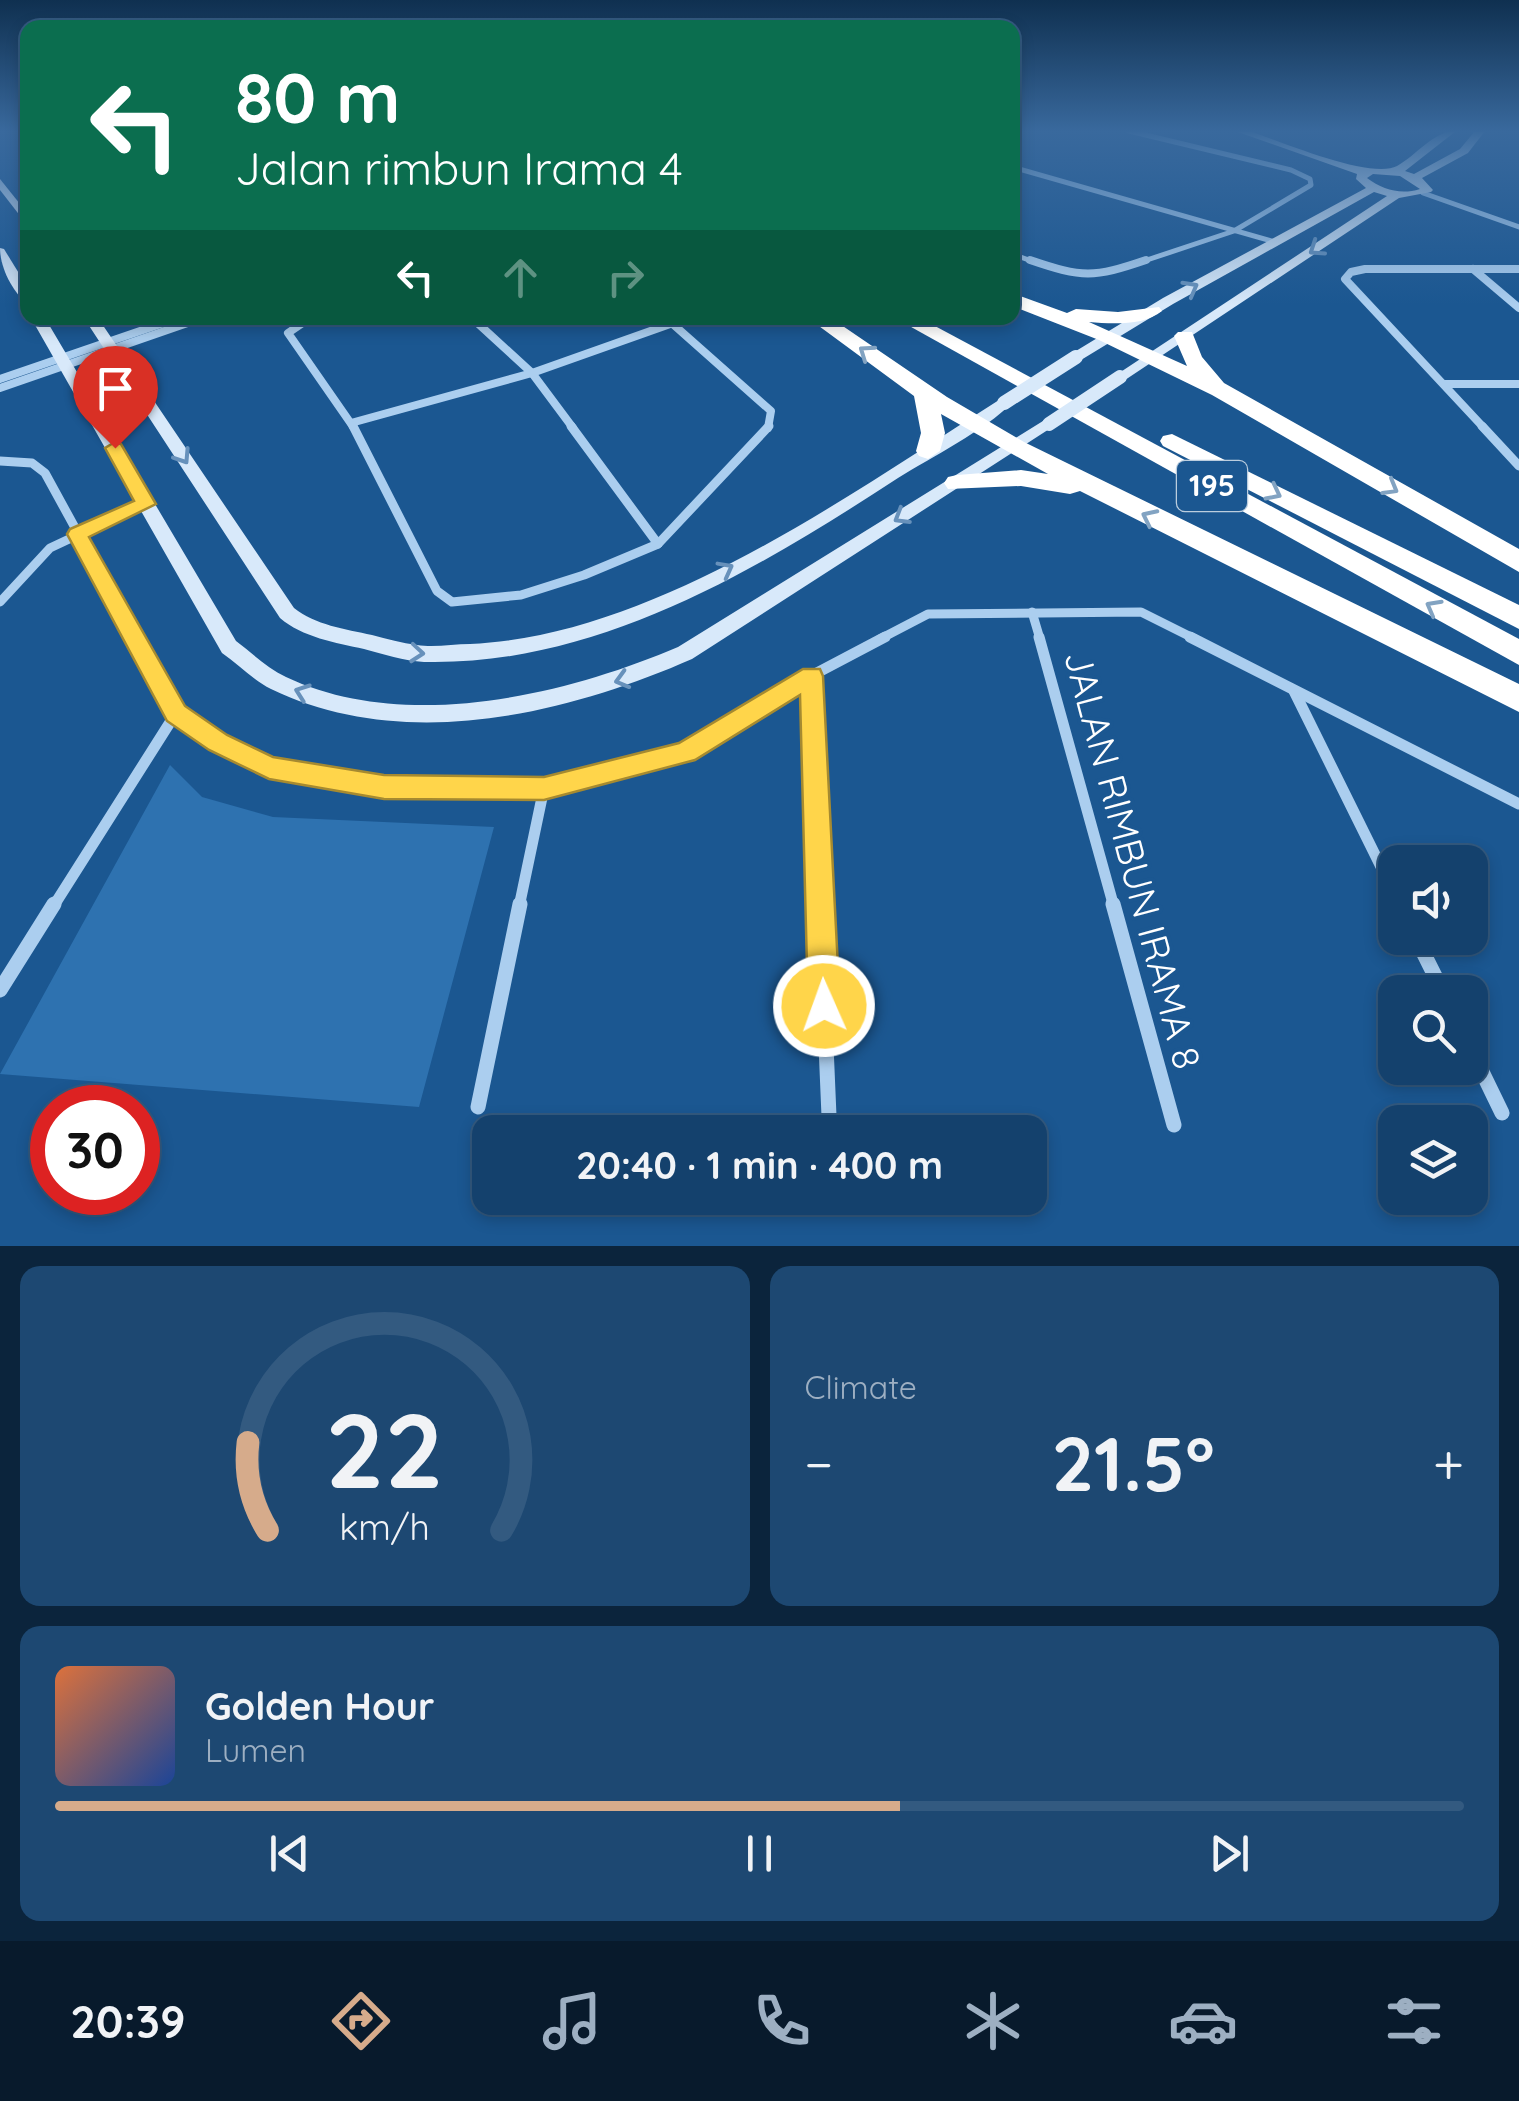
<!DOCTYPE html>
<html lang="en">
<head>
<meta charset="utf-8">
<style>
  :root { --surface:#14416d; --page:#1d4872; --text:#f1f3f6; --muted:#9dafc2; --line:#335a80; --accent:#d6ab8b }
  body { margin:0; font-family:Quicksand,sans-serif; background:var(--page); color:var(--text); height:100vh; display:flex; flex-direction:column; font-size:38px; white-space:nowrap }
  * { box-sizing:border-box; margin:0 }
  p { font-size:32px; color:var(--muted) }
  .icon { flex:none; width:55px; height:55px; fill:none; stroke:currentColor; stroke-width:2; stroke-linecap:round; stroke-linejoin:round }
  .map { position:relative; height:1246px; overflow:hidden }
  .details { display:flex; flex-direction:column; gap:20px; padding:20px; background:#0b243c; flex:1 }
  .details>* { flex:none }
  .top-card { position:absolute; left:20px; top:20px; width:1000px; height:305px; border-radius:20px; box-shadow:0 5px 15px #0003,0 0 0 2px var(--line); background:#0b6e4f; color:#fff; overflow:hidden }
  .controls { position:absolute; left:1378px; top:845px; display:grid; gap:20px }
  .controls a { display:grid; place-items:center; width:110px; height:110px; border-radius:20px; background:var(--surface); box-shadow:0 5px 15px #0003,0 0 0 2px var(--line); font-size:50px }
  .speed { position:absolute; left:30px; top:1085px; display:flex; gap:20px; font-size:50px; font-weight:700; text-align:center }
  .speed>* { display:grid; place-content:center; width:130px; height:130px; border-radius:50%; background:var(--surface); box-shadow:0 5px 15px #0003,0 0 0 2px var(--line); line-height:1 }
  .speed .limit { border:15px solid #d22; background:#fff; color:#111 }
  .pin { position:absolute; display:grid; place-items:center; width:85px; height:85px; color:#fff; margin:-102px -42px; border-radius:50% 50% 50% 0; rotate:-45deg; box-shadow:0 0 10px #0007 }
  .pin .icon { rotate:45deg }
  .me { position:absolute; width:110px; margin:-55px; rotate:358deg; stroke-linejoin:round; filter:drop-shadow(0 0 8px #0008) }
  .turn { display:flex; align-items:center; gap:35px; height:210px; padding:0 50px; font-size:45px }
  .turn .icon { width:130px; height:130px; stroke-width:2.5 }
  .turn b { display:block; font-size:70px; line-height:85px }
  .lanes { display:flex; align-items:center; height:95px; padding:0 50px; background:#0003; justify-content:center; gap:50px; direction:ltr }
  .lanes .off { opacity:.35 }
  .big { font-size:75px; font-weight:700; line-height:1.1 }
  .details .tile { flex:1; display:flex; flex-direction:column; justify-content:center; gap:15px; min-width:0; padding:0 35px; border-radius:20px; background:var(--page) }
  .details .dial { align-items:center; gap:0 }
  .dial svg { height:260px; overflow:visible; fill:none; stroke:var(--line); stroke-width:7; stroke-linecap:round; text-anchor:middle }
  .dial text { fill:var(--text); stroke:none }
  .song { display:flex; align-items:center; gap:30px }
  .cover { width:120px; height:120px; border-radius:15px; background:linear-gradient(135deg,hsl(20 70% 55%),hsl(220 70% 35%)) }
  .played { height:10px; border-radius:5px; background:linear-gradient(90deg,var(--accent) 60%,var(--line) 60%) }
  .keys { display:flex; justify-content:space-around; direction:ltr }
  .heat { display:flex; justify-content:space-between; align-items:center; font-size:55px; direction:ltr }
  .details .tiles { flex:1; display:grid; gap:20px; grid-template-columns:1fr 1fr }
  .tile:last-child { grid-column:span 2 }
  .trip { position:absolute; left:472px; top:1115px; width:575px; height:100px; border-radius:20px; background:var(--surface); box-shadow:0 5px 15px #0003,0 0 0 2px var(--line); font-weight:700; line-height:100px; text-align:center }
  .tab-bar { display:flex; height:160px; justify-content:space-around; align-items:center; background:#081a2c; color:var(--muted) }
  .tab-bar .icon { width:70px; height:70px }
  .tab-bar .active { color:var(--accent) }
  .tab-bar b { font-size:45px; color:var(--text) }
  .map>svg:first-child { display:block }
  .green { fill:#2e72b0 }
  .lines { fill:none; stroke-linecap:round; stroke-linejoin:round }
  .street-far4 { stroke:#abceef; stroke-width:5 }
  .street-far3 { stroke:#abceef; stroke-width:8 }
  .street-far2 { stroke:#abceef; stroke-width:9 }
  .street-far1 { stroke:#abceef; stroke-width:11 }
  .street { stroke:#abceef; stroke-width:15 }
  .secondary { fill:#d8e9fa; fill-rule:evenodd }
  .highway { fill:#fff; fill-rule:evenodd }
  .secondary-bridge { stroke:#d8e9fa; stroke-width:14 }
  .oneway { stroke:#6791bb }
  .oneway2 { stroke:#82a3c2 }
  .route { fill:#ffd54a; stroke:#a68a30; stroke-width:2.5 }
  .labels { text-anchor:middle; stroke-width:8; stroke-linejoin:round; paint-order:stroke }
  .shield { fill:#1b5791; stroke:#bbcdde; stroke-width:2.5 }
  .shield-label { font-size:30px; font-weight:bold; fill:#fff }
  .near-street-label { font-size:38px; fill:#fff; stroke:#1b5791 }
</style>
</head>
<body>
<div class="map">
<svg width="1519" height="1246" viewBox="0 0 1519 1246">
  <rect width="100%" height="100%" fill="#1b5791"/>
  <polygon class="green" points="170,765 202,797 273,817 494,827 419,1107 0,1074"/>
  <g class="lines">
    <g class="street-far4">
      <polyline points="1129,131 1291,170 1310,179 1311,185 1234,231 1138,263"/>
      <polyline points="1012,167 1275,242"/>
      <polyline points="1423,193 1519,227"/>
      <polyline points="1012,254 1037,263"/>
    </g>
    <g class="street-far3">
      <path d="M1030,260C1083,278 1093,278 1146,260"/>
      <polyline points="1473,269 1519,308"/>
      <polyline points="310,318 288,333 354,428"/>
      <polyline points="472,318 532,373 573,428"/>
      <polyline points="666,318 771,411 768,428"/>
      <polyline points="0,379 178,318"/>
      <polyline points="1444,384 1519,384"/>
      <polyline points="0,388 202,318"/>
      <polyline points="351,423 532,373 673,323"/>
      <polyline points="1484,428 1345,279 1351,272 1365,269 1519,269"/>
    </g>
    <g class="street-far2">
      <polyline points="353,426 437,591 452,602 521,595 584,575 658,544 769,426"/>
      <polyline points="571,426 658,544"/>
      <polyline points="1482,426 1519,466"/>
      <polyline points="0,461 32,463 45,473 136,639"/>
      <polyline points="0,602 50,548 146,503"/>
      <polyline points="1032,612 1040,639"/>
      <polyline points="880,639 928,614 1141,612 1195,639"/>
    </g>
    <g class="street-far1">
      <polyline points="134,637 176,713 218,743 269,767 384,787 544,788 686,752 811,676 885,637"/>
      <polyline points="1039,637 1114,907"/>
      <polyline points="1190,637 1519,804"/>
      <polyline points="811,676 820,907"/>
      <polyline points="1294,691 1395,895"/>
      <polyline points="53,907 176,713"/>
      <polyline points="519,907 544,788"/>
    </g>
    <g class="street">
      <polyline points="820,904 829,1116"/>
      <polyline points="1113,904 1174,1125"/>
      <polyline points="1416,938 1443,992"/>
      <polyline points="0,990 54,904"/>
      <polyline points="1470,1047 1502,1113"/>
      <polyline points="478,1107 520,904"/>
    </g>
    <g class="secondary">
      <path d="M1235,131H1249C1280,141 1371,180 1397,166C1417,155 1433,131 1456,131L1405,171L1414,174L1460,149L1475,131H1485L1468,153L1422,178L1433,190L1431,192L1399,198L1125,380L1120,381L1113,377L1387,196L1374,192L1173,304L1081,360H1071V354L1163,298L1366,188L1356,179L1357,174ZM1373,174L1400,176L1420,189C1401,195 1383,190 1367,178Z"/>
      <polygon points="0,179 28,214 28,226 0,190"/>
      <path d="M0,248L4,249L28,288V304C13,293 0,268 0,248Z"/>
      <path d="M31,318H45L236,641C252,653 267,668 286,677C404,733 563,696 678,647L1043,421H1055L1057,424L692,659C564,715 404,753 271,689C253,680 238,664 222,653Z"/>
      <path d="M84,318H98L294,608C315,625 345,629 372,635C387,639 402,643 417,645C434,648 453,644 470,644C654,636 847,496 999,400H1009L1012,403C985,430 932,457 898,478C757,570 598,666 424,662C404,661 383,654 364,649C336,643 302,637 280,618Z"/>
    </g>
    <g class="highway">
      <path d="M1012,293L1067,313L1076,309L1118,312L1159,307L1162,311C1144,326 1112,324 1089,322L1187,366L1174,336L1178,332H1192L1202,357L1224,383L1519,549V572L1212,395L1099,340L1012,306Z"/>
      <polygon points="808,318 831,318 947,397 1024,442 1519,684 1519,712 1080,491 1070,494 1021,486 948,489 944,483 948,477 957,475 1021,470 1048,474 941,414 945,433 940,451 928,459 919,456 916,451 921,433 914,396"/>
      <polygon points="895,318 920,318 1519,639 1519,665"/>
      <polygon points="1172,434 1519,605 1519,629 1163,446 1160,441 1163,436"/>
    </g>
    <g class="secondary-bridge">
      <polyline points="1004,403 1076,357"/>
      <polyline points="1049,424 1120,377"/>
    </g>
  </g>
  <defs><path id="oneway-chevron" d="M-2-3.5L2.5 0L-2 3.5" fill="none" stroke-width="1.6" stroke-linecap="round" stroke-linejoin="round" transform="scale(2.5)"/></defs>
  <g class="oneway">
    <use href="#oneway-chevron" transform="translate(1316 249) rotate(146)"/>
    <use href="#oneway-chevron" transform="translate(1191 288) rotate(-29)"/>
    <use href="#oneway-chevron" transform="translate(183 457) rotate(57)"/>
    <use href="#oneway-chevron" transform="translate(901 517) rotate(149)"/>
    <use href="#oneway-chevron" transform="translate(726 569) rotate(-28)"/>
    <use href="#oneway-chevron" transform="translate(417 653) rotate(5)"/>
    <use href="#oneway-chevron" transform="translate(622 680) rotate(164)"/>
    <use href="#oneway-chevron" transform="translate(302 692) rotate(-160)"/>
  </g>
  <g class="oneway2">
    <use href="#oneway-chevron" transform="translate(866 352) rotate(-145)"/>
    <use href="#oneway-chevron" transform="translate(1391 488) rotate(30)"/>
    <use href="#oneway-chevron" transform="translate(1274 493) rotate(27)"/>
    <use href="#oneway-chevron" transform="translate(1149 517) rotate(-154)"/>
    <use href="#oneway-chevron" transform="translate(1433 607) rotate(-151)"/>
  </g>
  <linearGradient id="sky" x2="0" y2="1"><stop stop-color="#0f3050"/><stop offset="0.43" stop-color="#39699d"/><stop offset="1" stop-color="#39699d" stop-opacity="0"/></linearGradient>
  <rect width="1519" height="305" fill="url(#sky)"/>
  <polygon class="route" points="115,442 121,444 156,504 89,537 185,706 227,735 273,757 384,775 544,777 679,743 803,669 820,669 823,676 840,1006 835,1017 824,1022 813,1017 808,1006 800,695 695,760 544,800 384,799 269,779 209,750 167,721 67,534 70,529 134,501 105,448"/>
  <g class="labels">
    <rect class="shield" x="1177" y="461" width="70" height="50" rx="8"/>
    <g class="shield-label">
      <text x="1212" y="496">195</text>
    </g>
    <g class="near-street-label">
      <text transform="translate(1132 860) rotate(75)" y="13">JALAN RIMBUN IRAMA 8</text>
    </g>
  </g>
</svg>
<div class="controls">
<a><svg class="icon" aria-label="sound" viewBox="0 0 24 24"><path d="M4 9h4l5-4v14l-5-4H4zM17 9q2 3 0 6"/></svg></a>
<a><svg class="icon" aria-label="search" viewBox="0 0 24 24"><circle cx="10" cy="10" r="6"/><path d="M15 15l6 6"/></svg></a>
<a><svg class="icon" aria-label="layers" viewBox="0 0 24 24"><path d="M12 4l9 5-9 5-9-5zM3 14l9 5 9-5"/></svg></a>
</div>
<div class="speed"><div class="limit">30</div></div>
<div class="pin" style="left:115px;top:448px;background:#d93025"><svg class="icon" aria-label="arrive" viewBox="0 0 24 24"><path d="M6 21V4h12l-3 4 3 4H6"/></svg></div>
<svg class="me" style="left:824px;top:1006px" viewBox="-20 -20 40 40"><circle r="17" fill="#ffd54a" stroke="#fff" stroke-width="3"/><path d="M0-11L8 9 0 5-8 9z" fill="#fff"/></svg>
<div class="trip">20:40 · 1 min · 400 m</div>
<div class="top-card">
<div class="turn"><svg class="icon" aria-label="left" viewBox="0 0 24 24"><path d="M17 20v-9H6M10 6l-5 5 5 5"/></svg><div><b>80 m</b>Jalan rimbun Irama 4</div></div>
<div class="lanes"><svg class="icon" aria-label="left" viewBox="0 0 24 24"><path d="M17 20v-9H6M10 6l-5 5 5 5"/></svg><svg class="icon off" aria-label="ahead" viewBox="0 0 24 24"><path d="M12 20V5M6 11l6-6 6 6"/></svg><svg class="icon off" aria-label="right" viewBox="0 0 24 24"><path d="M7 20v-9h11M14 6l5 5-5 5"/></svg></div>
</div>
</div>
<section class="details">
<div class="tiles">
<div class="tile dial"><svg viewBox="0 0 100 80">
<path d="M14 69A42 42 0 1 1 86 69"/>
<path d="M14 69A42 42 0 0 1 8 42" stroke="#d6ab8b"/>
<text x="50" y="56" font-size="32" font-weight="700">22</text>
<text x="50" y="72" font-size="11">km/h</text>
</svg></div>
<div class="tile"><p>Climate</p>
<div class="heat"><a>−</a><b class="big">21.5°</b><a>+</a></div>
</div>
<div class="tile">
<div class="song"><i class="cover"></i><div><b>Golden Hour</b><p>Lumen</p></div></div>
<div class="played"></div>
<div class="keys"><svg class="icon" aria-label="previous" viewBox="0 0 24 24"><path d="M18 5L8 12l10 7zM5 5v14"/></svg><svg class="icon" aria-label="pause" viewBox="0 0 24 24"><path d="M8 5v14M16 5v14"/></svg><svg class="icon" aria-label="next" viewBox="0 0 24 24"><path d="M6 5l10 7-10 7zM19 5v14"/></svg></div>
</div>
</div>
</section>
<nav class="tab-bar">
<b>20:39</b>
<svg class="icon active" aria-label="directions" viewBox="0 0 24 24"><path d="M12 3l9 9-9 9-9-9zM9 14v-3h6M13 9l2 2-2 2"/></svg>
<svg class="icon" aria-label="music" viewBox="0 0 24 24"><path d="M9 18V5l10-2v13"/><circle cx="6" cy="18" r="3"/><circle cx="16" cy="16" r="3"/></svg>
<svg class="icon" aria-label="phone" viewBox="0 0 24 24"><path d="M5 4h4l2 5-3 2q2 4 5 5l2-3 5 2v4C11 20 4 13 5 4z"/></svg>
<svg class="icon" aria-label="climate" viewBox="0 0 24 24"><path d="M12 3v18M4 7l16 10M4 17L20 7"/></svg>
<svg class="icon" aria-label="car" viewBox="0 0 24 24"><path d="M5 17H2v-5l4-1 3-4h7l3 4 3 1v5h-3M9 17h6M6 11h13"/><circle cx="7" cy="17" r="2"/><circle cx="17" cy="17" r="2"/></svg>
<svg class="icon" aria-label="filters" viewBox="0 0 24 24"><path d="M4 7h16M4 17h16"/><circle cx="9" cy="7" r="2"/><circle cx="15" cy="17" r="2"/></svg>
</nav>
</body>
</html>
